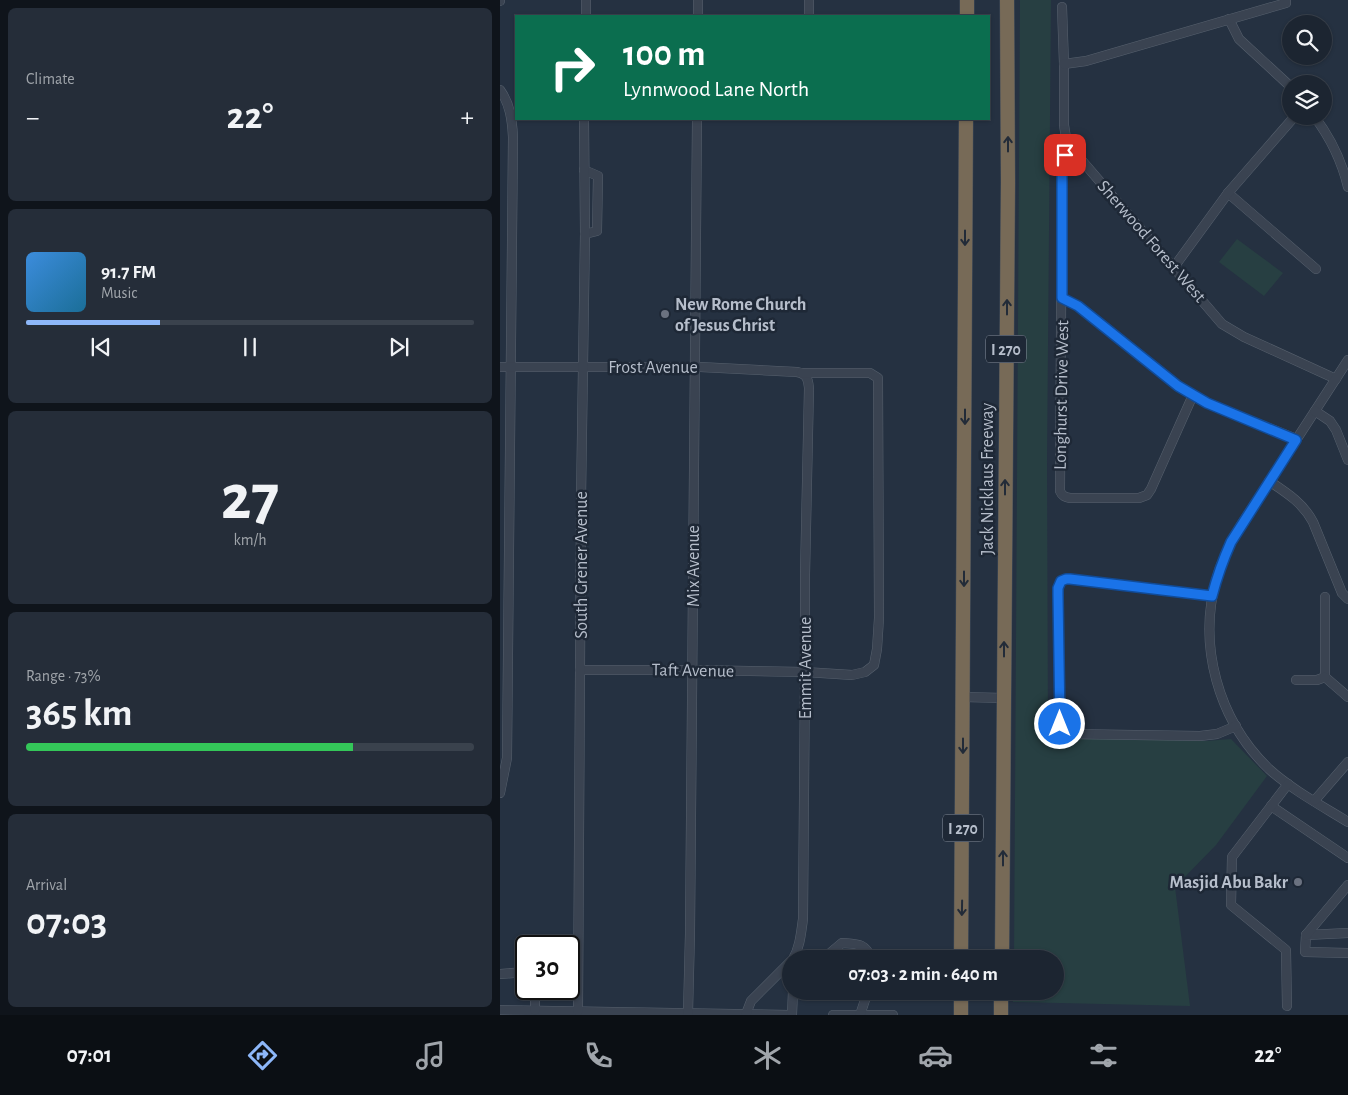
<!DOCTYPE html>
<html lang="en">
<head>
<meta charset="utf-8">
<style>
  :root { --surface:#1c2531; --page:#252d39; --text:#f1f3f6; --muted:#a0a5ab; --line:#3a424d; --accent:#8db7f9 }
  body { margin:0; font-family:"Alegreya Sans",sans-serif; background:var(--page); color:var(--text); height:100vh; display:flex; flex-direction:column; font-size:19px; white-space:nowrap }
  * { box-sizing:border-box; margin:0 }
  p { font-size:16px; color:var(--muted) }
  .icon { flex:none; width:28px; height:28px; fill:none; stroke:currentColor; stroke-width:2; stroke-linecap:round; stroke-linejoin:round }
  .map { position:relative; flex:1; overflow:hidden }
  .drawer { display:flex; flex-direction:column; gap:8px; padding:8px; background:#0f141b; width:500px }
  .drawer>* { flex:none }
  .banner { position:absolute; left:15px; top:15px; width:475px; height:105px; border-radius:0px; box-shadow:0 1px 4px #0004,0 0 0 1px var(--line); background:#0b6e4f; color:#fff; overflow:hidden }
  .buttons { position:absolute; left:782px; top:15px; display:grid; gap:10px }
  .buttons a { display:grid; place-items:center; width:50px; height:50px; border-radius:50%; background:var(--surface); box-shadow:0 1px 4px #0004,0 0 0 1px var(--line); font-size:25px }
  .speed { position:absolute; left:15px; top:935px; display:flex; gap:10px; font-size:25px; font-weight:700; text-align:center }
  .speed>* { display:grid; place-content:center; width:65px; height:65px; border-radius:50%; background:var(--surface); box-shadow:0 1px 4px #0004,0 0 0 1px var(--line); line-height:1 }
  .speed .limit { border:2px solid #111; border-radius:8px; background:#fff; color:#111 }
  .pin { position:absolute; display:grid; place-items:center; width:42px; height:42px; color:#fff; margin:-21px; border-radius:10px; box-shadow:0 2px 8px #0006 }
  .me { position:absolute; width:55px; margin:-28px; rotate:0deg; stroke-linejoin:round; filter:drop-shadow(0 0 4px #0008) }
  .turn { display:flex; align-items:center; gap:18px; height:105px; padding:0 25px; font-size:22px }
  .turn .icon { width:65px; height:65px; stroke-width:2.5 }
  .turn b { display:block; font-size:35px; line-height:42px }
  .big { font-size:38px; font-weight:600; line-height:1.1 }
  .drawer .card { flex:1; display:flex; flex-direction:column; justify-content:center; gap:8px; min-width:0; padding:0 18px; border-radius:8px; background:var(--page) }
  .drawer .dial { align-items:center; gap:0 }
  .dial b { font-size:65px; line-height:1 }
  .song { display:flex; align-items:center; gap:15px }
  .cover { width:60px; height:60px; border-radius:8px; background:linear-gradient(135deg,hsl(210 70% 55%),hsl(200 70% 35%)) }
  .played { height:5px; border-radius:2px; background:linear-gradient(90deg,var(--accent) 30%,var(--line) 30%) }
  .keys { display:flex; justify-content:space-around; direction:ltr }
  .heat { display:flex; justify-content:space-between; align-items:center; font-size:28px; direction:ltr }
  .charge { height:8px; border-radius:4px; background:linear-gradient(90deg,#34c759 73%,var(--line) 0) }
  .trip { position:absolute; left:282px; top:950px; width:282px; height:50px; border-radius:25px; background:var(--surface); box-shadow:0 1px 4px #0004,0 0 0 1px var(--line); font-weight:600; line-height:50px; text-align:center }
  .menu { display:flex; height:80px; justify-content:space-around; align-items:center; background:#0b0f14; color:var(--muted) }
  .menu .icon { width:35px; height:35px }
  .menu .selected { color:var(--accent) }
  .menu b { font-size:22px; color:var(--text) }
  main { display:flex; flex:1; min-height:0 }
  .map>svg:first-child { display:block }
  .green { fill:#273f42 }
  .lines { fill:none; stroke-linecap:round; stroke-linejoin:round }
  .minor-casing { stroke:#57616e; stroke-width:10 }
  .highway-casing { stroke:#444e5b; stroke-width:15 }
  .minor { stroke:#3a4351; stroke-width:9 }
  .highway { stroke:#776a57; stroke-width:14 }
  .oneway { stroke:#222b38 }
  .route-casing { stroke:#114b97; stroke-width:12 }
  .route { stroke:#1a73e8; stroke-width:9 }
  .worship-dot { fill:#6b7280; stroke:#1e2836; stroke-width:2 }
  .labels { text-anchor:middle; stroke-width:5; stroke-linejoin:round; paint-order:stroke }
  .shield { fill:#1e2836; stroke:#88919e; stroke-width:1 }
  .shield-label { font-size:16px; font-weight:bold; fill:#b6becb }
  .street-label { font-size:18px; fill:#b6becb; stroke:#1e2836 }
  .poi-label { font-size:18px; font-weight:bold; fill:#b6becb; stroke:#1e2836; text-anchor:start }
</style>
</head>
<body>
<main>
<section class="drawer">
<div class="card"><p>Climate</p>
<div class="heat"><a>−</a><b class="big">22°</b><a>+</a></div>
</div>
<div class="card">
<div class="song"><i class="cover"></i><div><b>91.7 FM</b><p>Music</p></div></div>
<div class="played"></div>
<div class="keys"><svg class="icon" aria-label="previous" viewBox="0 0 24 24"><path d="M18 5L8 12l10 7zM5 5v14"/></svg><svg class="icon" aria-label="pause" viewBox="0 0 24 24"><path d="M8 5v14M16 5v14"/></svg><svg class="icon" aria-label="next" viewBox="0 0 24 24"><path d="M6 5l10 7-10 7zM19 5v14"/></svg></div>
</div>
<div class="card dial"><b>27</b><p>km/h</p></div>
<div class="card"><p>Range · 73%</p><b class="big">365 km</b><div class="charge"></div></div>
<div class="card"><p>Arrival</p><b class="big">07:03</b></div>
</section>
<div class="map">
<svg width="848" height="1015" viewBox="0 0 848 1015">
  <rect width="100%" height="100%" fill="#253141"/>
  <g class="green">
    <polygon points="520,0 551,0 547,462 548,732 565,737 706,741 731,739 767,776 716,845 675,887 690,1006 513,1002 513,991 556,991 556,959 514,959"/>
    <polygon points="737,239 783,273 764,296 719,262"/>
  </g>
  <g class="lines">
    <g class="minor-casing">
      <g id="minor">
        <polyline points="0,1 0,0"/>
        <polyline points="562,7 564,64 564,125 566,138 572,149 722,324 744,337 836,379"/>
        <polyline points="86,16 86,0"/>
        <polyline points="198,16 198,0"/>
        <polyline points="309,16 309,0"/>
        <polyline points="729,19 739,39 791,87"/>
        <polyline points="564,64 586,61 786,3 786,0"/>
        <path d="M0,90C10,104 12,119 13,137L7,758L0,793"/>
        <path d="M814,116C830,137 842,162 848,187"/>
        <path d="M572,149L565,155L562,163L560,491C562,496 565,497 570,498H639L647,495L651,489L693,395"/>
        <polyline points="84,170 98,176 97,231 85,234"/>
        <polyline points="728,193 816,269"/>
        <polyline points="674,267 728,193 795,116"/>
        <polyline points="562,298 578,306 678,386 707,403 796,439"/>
        <path d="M848,360L741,525C731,542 722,559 717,577C697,645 718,720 769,769C791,789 822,806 848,822"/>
        <path d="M0,367H200L297,372C307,374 308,379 309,388L305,575V672L303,919C301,933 300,947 293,959"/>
        <polyline points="815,411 830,421 836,430 848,460"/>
        <path d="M769,481C787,493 803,503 813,522L842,593L848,599"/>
        <polyline points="712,596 570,579 566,579 561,581 558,588 558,595 560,724 564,732 569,734 700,736 717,734 736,726"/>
        <polyline points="825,597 825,677 848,697"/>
        <polyline points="80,670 192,670 305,672 352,675 365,672 374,665 377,649 379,618 378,378 370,373 302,373"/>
        <polyline points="796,680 817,680 825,677"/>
        <polyline points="463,697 504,698"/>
        <polyline points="815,800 848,762"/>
        <polyline points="771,806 848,858"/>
        <polyline points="848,933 806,935 805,952 848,953"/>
        <polyline points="806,935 848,885"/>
        <path d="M323,959L342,943C358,944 365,943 372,959"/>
        <polyline points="0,974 26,972"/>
        <polyline points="787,1006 786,950 731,905 732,857 788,784"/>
        <polyline points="0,1010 290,1015"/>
        <polyline points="35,1010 35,989"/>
        <polyline points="78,1011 81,499 85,234 84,119"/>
        <polyline points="188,1013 190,933 197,119"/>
        <polyline points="246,1014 251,1001 291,961"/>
        <polyline points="292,1015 293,991"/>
        <polyline points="333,1015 393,1015"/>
        <polyline points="360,1015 368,991"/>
      </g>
    </g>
    <g class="highway-casing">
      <g id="highway">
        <polyline points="467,16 467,0"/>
        <polyline points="461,959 466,119"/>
        <polyline points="502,959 508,182 507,0"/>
        <polyline points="461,1015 461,991"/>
        <polyline points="501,1015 501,991"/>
      </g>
    </g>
    <use href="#minor" class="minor"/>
    <use href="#highway" class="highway"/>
  </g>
  <defs><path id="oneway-shaft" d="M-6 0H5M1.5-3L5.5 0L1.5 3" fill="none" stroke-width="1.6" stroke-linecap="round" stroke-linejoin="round" transform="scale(1.25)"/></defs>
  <g class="oneway">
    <use href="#oneway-shaft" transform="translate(508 144) rotate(-90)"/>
    <use href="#oneway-shaft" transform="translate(465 238) rotate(90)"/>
    <use href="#oneway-shaft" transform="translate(507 307) rotate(-90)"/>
    <use href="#oneway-shaft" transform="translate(465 417) rotate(90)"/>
    <use href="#oneway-shaft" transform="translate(505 487) rotate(-90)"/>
    <use href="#oneway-shaft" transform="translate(464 579) rotate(90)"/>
    <use href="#oneway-shaft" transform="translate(504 649) rotate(-90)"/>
    <use href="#oneway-shaft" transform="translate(463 746) rotate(90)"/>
    <use href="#oneway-shaft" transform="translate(503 858) rotate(-90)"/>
    <use href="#oneway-shaft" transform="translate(462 908) rotate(91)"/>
  </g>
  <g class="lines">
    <g class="route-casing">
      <path id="route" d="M560,724L558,595V588L561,581L566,579H570L712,596C717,577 723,560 731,542L796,440L707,403L678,386L578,306L562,298V163L565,155"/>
    </g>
    <use href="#route" class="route"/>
  </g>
  <g class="worship-dot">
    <circle cx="165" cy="314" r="5"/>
    <circle cx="798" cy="882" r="5"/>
  </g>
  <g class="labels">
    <g class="shield">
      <rect x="486" y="335.5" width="40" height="27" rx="4"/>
      <rect x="443" y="814.5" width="40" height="27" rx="4"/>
    </g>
    <g class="shield-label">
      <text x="506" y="355">I 270</text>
      <text x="463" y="834">I 270</text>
    </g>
    <g class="street-label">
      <text transform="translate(652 241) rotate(49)" y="6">Sherwood Forest West</text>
      <text x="153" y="373">Frost Avenue</text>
      <text transform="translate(561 395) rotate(-89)" y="6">Longhurst Drive West</text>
      <text transform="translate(487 479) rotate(-90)" y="6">Jack Nicklaus Freeway</text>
      <text transform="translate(81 565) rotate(-90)" y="6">South Grener Avenue</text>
      <text transform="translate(193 566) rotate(-90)" y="6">Mix Avenue</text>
      <text transform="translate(305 668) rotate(-90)" y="6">Emmit Avenue</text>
      <text transform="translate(193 670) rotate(1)" y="6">Taft Avenue</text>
    </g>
    <g class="poi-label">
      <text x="175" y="310">New Rome Church<tspan x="175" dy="21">of Jesus Christ</tspan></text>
      <text x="788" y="888" text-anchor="end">Masjid Abu Bakr</text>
    </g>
  </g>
</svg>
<div class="buttons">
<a><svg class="icon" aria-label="search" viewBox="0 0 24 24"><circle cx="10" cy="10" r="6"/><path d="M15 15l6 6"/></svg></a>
<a><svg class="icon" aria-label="layers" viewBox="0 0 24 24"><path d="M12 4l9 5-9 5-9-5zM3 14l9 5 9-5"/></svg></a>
</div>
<div class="speed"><div class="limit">30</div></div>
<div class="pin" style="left:565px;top:155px;background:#d93025"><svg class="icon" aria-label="arrive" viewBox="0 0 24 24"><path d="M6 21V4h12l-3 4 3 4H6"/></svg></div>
<svg class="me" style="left:560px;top:724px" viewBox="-20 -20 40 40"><circle r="17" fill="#1a73e8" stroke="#fff" stroke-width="3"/><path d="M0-11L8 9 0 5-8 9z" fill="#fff"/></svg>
<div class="trip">07:03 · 2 min · 640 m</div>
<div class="banner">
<div class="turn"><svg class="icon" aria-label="right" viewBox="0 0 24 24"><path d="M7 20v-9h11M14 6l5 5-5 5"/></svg><div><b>100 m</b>Lynnwood Lane North</div></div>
</div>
</div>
</main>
<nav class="menu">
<b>07:01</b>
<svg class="icon selected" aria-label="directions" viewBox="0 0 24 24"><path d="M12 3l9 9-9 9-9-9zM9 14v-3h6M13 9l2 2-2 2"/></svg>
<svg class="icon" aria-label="music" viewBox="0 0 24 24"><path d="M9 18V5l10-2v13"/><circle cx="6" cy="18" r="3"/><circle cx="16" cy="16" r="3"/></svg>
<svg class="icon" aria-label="phone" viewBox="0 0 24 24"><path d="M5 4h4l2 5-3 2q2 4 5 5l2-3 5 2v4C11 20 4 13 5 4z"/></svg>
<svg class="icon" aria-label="climate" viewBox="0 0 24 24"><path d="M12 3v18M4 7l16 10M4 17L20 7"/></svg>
<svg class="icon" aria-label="car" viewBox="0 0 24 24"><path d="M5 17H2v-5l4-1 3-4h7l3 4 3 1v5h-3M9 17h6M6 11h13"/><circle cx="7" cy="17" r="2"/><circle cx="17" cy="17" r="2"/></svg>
<svg class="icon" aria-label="filters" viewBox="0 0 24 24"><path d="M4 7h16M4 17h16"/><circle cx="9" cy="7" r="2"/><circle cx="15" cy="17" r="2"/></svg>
<b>22°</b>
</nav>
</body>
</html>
